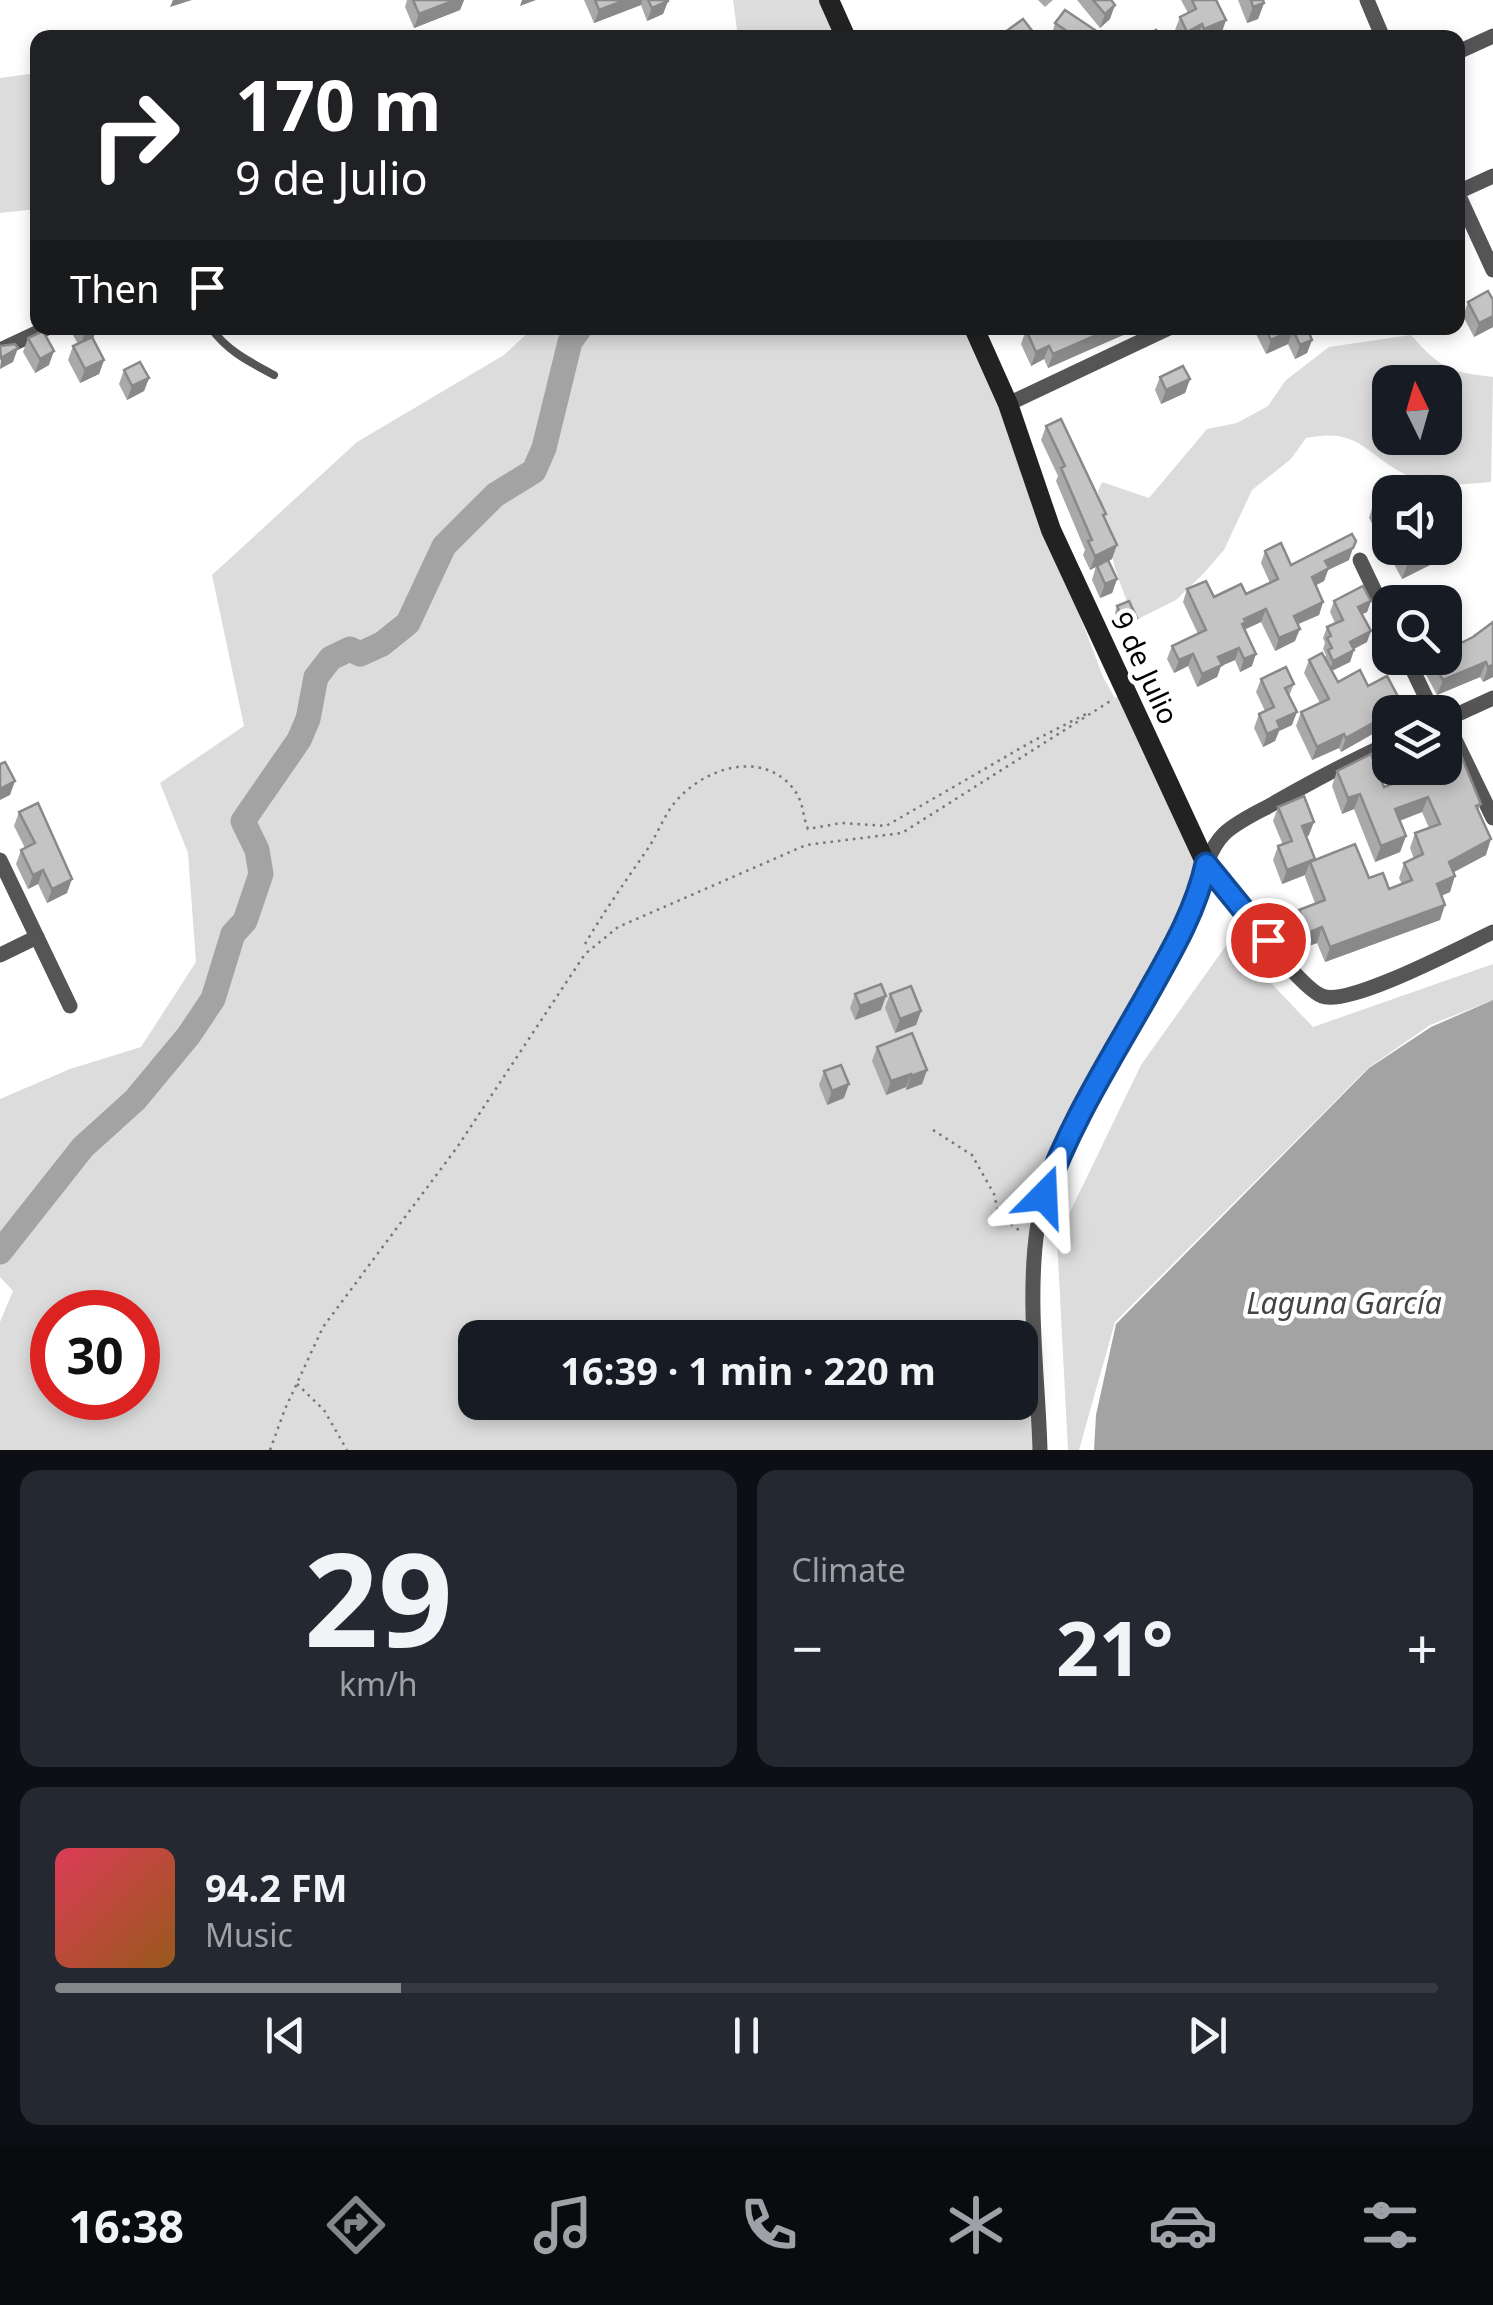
<!DOCTYPE html>
<html lang="en">
<head>
<meta charset="utf-8">
<style>
  :root { --surface:#171b24; --page:#242831; --text:#f1f3f6; --muted:#9ea1a6; --line:#363941; --accent:#858687 }
  body { margin:0; font-family:"Noto Sans",sans-serif; background:var(--page); color:var(--text); height:100vh; display:flex; flex-direction:column; font-size:38px; white-space:nowrap }
  * { box-sizing:border-box; margin:0 }
  p { font-size:32px; color:var(--muted) }
  .icon { flex:none; width:55px; height:55px; fill:none; stroke:currentColor; stroke-width:2; stroke-linecap:round; stroke-linejoin:round }
  .map { position:relative; height:1450px; overflow:hidden }
  .sheet { display:flex; flex-direction:column; gap:20px; padding:20px; background:#0d0f14; flex:1 }
  .sheet>* { flex:none }
  .banner { position:absolute; left:30px; top:30px; width:1435px; height:305px; border-radius:20px; box-shadow:0 5px 15px #0003; background:#202124; color:#fff; overflow:hidden }
  .needle { width:65px; rotate:355deg }
  .controls { position:absolute; left:1372px; top:365px; display:grid; gap:20px }
  .controls a { display:grid; place-items:center; width:90px; height:90px; border-radius:20px; background:var(--surface); box-shadow:0 5px 15px #0003; font-size:50px }
  .speed { position:absolute; left:30px; top:1290px; display:flex; gap:20px; font-size:50px; font-weight:700; text-align:center }
  .speed>* { display:grid; place-content:center; width:130px; height:130px; border-radius:50%; background:var(--surface); box-shadow:0 5px 15px #0003; line-height:1 }
  .speed .limit { border:15px solid #d22; background:#fff; color:#111 }
  .pin { position:absolute; display:grid; place-items:center; width:85px; height:85px; color:#fff; margin:-42px; border:5px solid #fff; border-radius:50%; box-shadow:0 2px 10px #0007 }
  .me { position:absolute; width:110px; margin:-55px; rotate:21deg; stroke-linejoin:round; filter:drop-shadow(0 0 8px #0008) }
  .turn { display:flex; align-items:center; gap:35px; height:210px; padding:0 40px; font-size:45px }
  .turn .icon { width:130px; height:130px; stroke-width:2.5 }
  .turn b { display:block; font-size:70px; line-height:85px }
  .then { display:flex; align-items:center; height:95px; padding:0 40px; background:#0003; gap:20px; font-size:38px }
  .big { font-size:75px; font-weight:700; line-height:1.1 }
  .sheet .widget { flex:1; display:flex; flex-direction:column; justify-content:center; gap:15px; min-width:0; padding:0 35px; border-radius:20px; background:var(--page) }
  .sheet .dial { align-items:center; gap:0 }
  .dial b { font-size:130px; line-height:1 }
  .song { display:flex; align-items:center; gap:30px }
  .cover { width:120px; height:120px; border-radius:15px; background:linear-gradient(135deg,hsl(350 70% 55%),hsl(30 70% 35%)) }
  .played { height:10px; border-radius:5px; background:linear-gradient(90deg,var(--accent) 25%,var(--line) 25%) }
  .keys { display:flex; justify-content:space-around; direction:ltr }
  .heat { display:flex; justify-content:space-between; align-items:center; font-size:55px; direction:ltr }
  .sheet .tiles { flex:1; display:grid; gap:20px; grid-template-columns:1fr 1fr }
  .widget:last-child { grid-column:span 2 }
  .trip { position:absolute; left:458px; top:1320px; width:580px; height:100px; border-radius:20px; background:var(--surface); box-shadow:0 5px 15px #0003; font-weight:700; line-height:100px; text-align:center }
  .tab-bar { display:flex; height:160px; justify-content:space-around; align-items:center; background:#090b0e; color:var(--muted) }
  .tab-bar .icon { width:70px; height:70px }
  .tab-bar .current { color:var(--accent) }
  .tab-bar b { font-size:45px; color:var(--text) }
  .map>svg:first-child { display:block }
  .green { fill:#dcdcdc; fill-rule:evenodd }
  .water { fill:#a3a3a3 }
  .lines { fill:none; stroke-linecap:round; stroke-linejoin:round }
  .river { stroke:#a3a3a3; stroke-width:25 }
  .path { stroke:#777; stroke-width:2.5; stroke-dasharray:2.5 5; stroke-linecap:butt }
  .service { stroke:#555; stroke-width:8 }
  .minor { stroke:#555; stroke-width:15 }
  .secondary { stroke:#222; stroke-width:20 }
  .wall { fill:#a9a9a9 }
  .shaded-wall { fill:#898989 }
  .building { fill:#c4c4c4; stroke:#898989; stroke-width:2.5 }
  .route-casing { stroke:#114b97; stroke-width:25 }
  .route { stroke:#1a73e8; stroke-width:18 }
  .labels { text-anchor:middle; stroke-width:9; stroke-linejoin:round; paint-order:stroke }
  .street-label { font-size:28px; fill:#000; stroke:#fff }
  .water-label { font-size:30px; font-style:italic; fill:#444; stroke:#fff }
</style>
</head>
<body>
<div class="map">
<svg width="1493" height="1450" viewBox="0 0 1493 1450">
  <rect width="100%" height="100%" fill="#fff"/>
  <g class="green">
    <polygon points="733,0 829,0 846,38 729,38 737,30"/>
    <polygon points="37,73 37,209 0,213 0,78"/>
    <path d="M533,328H974L1002,413L1104,679L1115,698L1125,692L1206,864L1201,886L1087,1099L1036,1233L1040,1450H0V1322L13,1291L0,1277V1099L70,1069L141,1047L196,962L188,853L160,783L244,726L212,575L357,442L504,355ZM52,1312H138V1398H52ZM475,1338H1020V1402H475Z"/>
    <path d="M1411,335C1440,368 1449,372 1493,377L1491,482C1468,484 1442,487 1420,480C1369,464 1366,425 1306,438L1291,459L1252,490L1224,550L1204,573L1176,600L1134,621L1115,569L1098,491L1102,482L1149,498L1207,429L1237,423L1268,406L1286,380L1329,347ZM1390,382H1445V438H1390Z"/>
    <polygon points="1230,940 1313,1027 1493,964 1493,1000 1430,1025 1368,1068 1115,1322 1079,1450 1068,1450 1057,1239 1141,1065"/>
  </g>
  <polygon class="water" points="1493,1000 1493,1450 1094,1450 1096,1415 1116,1324 1369,1068 1431,1027"/>
  <g class="lines">
    <polyline class="river" points="0,1252 83,1147 135,1100 189,1035 213,999 233,934 245,921 261,874 257,850 243,821 299,740 308,719 316,677 331,658 350,649 360,654 382,644 408,623 444,546 495,495 534,471 544,448 570,342 580,328"/>
    <g class="path">
      <path d="M585,944C605,910 627,879 649,847C657,834 663,819 672,806C699,770 759,748 792,787C805,803 801,812 808,829L841,823L886,826L1033,741L1088,713"/>
      <polyline points="933,1130 972,1155 994,1194 999,1215 1020,1231"/>
      <polyline points="297,1384 324,1410 347,1450"/>
      <polyline points="270,1450 285,1409 323,1327 458,1146 585,954 618,927 806,845 902,833 1112,700"/>
    </g>
    <path class="service" d="M211,328C227,351 250,362 274,375"/>
    <g class="minor">
      <polyline points="1367,0 1383,38"/>
      <polyline points="1458,52 1493,36"/>
      <polyline points="1458,192 1493,176"/>
      <polyline points="1458,194 1493,270"/>
      <polyline points="0,350 47,328"/>
      <polyline points="1008,404 1169,328"/>
      <polyline points="1360,560 1390,623"/>
      <polyline points="1407,658 1431,708 1436,712"/>
      <polyline points="1445,719 1493,818"/>
      <polyline points="1445,720 1493,698"/>
      <polyline points="0,860 70,1006"/>
      <path d="M1206,864C1226,889 1298,987 1322,996C1349,1007 1463,946 1493,932"/>
      <polyline points="0,955 37,937"/>
      <path d="M1040,1450C1038,1378 1027,1302 1037,1230C1053,1119 1137,1031 1183,931C1195,905 1204,853 1224,834C1235,823 1254,814 1269,806C1309,783 1348,762 1390,743"/>
    </g>
    <g class="secondary">
      <polyline points="829,0 846,38"/>
      <polyline points="974,328 1008,404 1051,530 1206,864"/>
    </g>
  </g>
  <g class="wall">
    <polygon points="407,0 464,0 460,10 414,28 405,7"/>
    <polygon points="584,0 668,0 668,1 663,14 647,21 641,5 594,23"/>
    <polygon points="1038,0 1053,0 1045,7"/>
    <polygon points="1077,0 1111,0 1110,19 1100,28"/>
    <polygon points="1181,0 1216,0 1222,32 1209,38 1179,38 1175,30 1180,17 1188,13"/>
    <polygon points="1238,0 1263,0 1264,3 1258,19 1247,23"/>
    <polygon points="1055,23 1092,38 1051,38"/>
    <polygon points="1493,300 1493,327 1474,337 1463,316 1468,302"/>
    <polygon points="69,328 97,328 93,339 104,360 99,374 80,383 68,360 73,346 78,344"/>
    <polygon points="1030,328 1139,328 1048,368 1044,359 1031,366 1021,344 1026,330"/>
    <polygon points="1253,328 1307,328 1312,340 1307,353 1295,359 1288,344 1266,354"/>
    <polygon points="28,338 49,365 35,373 23,352"/>
    <polygon points="124,370 149,378 144,391 127,400 119,384"/>
    <polygon points="1160,377 1190,379 1185,393 1161,404 1155,390"/>
    <polygon points="1046,426 1106,514 1104,518 1112,559 1108,561 1117,579 1112,593 1100,598 1092,580 1096,566 1090,570 1083,555 1085,550 1056,481 1058,476 1041,440"/>
    <polygon points="1390,495 1390,548 1445,548 1440,560 1402,579 1369,518 1374,502"/>
    <polygon points="1265,551 1291,565 1349,560 1328,570 1324,581 1316,585 1323,602 1319,615 1298,624 1295,641 1275,651 1261,622 1244,630 1252,666 1240,672 1235,660 1221,666 1217,677 1197,687 1188,666 1174,673 1167,659 1172,646 1198,634 1183,602 1187,589 1214,597 1246,594 1270,583 1261,563"/>
    <polygon points="1334,601 1371,601 1367,612 1362,614 1367,642 1354,649 1350,662 1332,671 1338,682 1368,686 1403,706 1401,712 1390,712 1390,724 1341,752 1339,748 1312,760 1296,726 1301,712 1320,703 1304,673 1309,660 1325,657 1326,655 1323,649 1325,643 1323,638 1327,627 1335,623 1330,612"/>
    <polygon points="1117,606 1137,618 1134,625 1122,630 1115,613"/>
    <polygon points="1493,622 1493,677 1483,682 1480,677 1437,695 1417,658 1445,658 1447,650 1473,637"/>
    <polygon points="1261,679 1294,684 1289,696 1292,725 1279,731 1275,741 1263,747 1254,728 1259,714 1265,711 1256,692"/>
    <polygon points="1394,768 1445,768 1481,804 1478,811 1486,855 1453,872 1450,892 1442,895 1440,920 1325,962 1317,943 1303,948 1293,925 1299,910 1315,903 1305,877 1305,875 1282,884 1273,860 1278,846 1283,845 1273,821 1278,807 1309,835 1307,837 1315,860 1369,878 1389,889 1402,884 1399,878 1404,863 1414,859 1410,848 1415,833 1429,828 1422,812 1400,821 1406,836 1400,852 1375,862 1354,809 1342,814 1332,786 1337,771 1384,787 1399,781"/>
    <polygon points="19,812 67,893 47,903 38,884 28,889 16,864 21,850 25,848 14,826"/>
    <polygon points="855,994 881,1010 855,1020 850,1008"/>
    <polygon points="890,994 921,1011 916,1025 895,1033 885,1008"/>
    <polygon points="877,1047 927,1070 922,1084 906,1090 906,1087 886,1095 872,1061"/>
    <polygon points="824,1071 844,1098 827,1105 819,1085"/>
  </g>
  <g class="shaded-wall">
    <polygon points="173,0 192,0 170,7"/>
    <polygon points="455,0 464,0 460,10 414,28 419,14"/>
    <polygon points="522,0 536,0 520,6"/>
    <polygon points="625,0 642,0 641,5 594,23 599,10"/>
    <polygon points="668,1 663,14 647,21 652,8"/>
    <polygon points="1264,3 1258,19 1247,23 1253,7"/>
    <polygon points="1115,5 1110,19 1100,28 1105,14"/>
    <polygon points="1226,20 1222,32 1209,38 1201,38 1204,29"/>
    <polygon points="1202,24 1197,37 1184,38 1187,32"/>
    <polygon points="1493,316 1493,327 1474,337 1479,323"/>
    <polygon points="97,328 92,340 80,347 85,333"/>
    <polygon points="1113,328 1139,328 1048,368 1053,354"/>
    <polygon points="1293,330 1288,344 1266,354 1271,340"/>
    <polygon points="1312,340 1307,353 1295,359 1300,345"/>
    <polygon points="1049,346 1044,359 1031,366 1036,352"/>
    <polygon points="18,348 13,362 0,369 1,358"/>
    <polygon points="54,351 49,365 35,373 40,359"/>
    <polygon points="104,360 99,374 80,383 85,369"/>
    <polygon points="149,378 144,391 127,400 132,386"/>
    <polygon points="1190,379 1185,393 1161,404 1166,390"/>
    <polygon points="1117,545 1112,559 1090,570 1095,556"/>
    <polygon points="1353,548 1349,560 1328,570 1324,581 1307,590 1312,577 1325,561"/>
    <polygon points="1439,548 1445,548 1440,560 1402,579 1408,563"/>
    <polygon points="1117,579 1112,593 1100,598 1105,584"/>
    <polygon points="1371,601 1367,612 1354,618 1358,607"/>
    <polygon points="1323,602 1319,615 1289,628 1294,616"/>
    <polygon points="1266,609 1261,622 1243,630 1237,637 1244,619"/>
    <polygon points="1137,618 1134,625 1122,630 1125,623"/>
    <polygon points="1300,629 1295,641 1275,651 1279,638"/>
    <polygon points="1371,631 1367,642 1346,653 1350,642"/>
    <polygon points="1239,648 1235,660 1221,666 1217,677 1197,687 1202,674 1218,657"/>
    <polygon points="1354,650 1350,662 1329,672 1333,661"/>
    <polygon points="1193,654 1188,666 1174,673 1179,660"/>
    <polygon points="1256,654 1252,666 1240,672 1244,659"/>
    <polygon points="1486,662 1480,677 1437,695 1443,680"/>
    <polygon points="1493,665 1493,677 1483,682 1488,667"/>
    <polygon points="1297,712 1292,725 1279,731 1275,741 1263,747 1267,734 1277,721"/>
    <polygon points="1390,714 1390,724 1341,752 1346,738"/>
    <polygon points="1344,734 1339,748 1312,760 1317,747"/>
    <polygon points="15,781 10,795 0,800 0,789"/>
    <polygon points="1360,794 1354,809 1342,814 1348,798"/>
    <polygon points="1428,797 1422,812 1390,824 1395,809"/>
    <polygon points="1314,822 1309,835 1297,840 1302,826"/>
    <polygon points="1406,836 1400,852 1375,862 1381,846"/>
    <polygon points="1491,839 1486,855 1443,878 1449,862"/>
    <polygon points="1310,862 1305,875 1282,884 1287,870"/>
    <polygon points="43,870 38,884 28,889 33,875"/>
    <polygon points="1455,876 1450,892 1432,900 1437,884"/>
    <polygon points="72,879 67,893 47,903 52,889"/>
    <polygon points="1445,905 1440,920 1325,962 1330,947"/>
    <polygon points="1322,927 1317,943 1303,948 1308,933"/>
    <polygon points="886,996 881,1010 855,1020 860,1006"/>
    <polygon points="921,1011 916,1025 895,1033 900,1019"/>
    <polygon points="927,1070 922,1084 906,1090 911,1076"/>
    <polygon points="911,1074 906,1087 886,1095 891,1081"/>
    <polygon points="849,1084 844,1098 827,1105 832,1091"/>
  </g>
  <g class="building">
    <polygon points="413,0 455,0 419,14"/>
    <polygon points="595,0 625,0 599,10"/>
    <polygon points="648,0 668,0 668,1 652,8"/>
    <polygon points="1093,0 1111,0 1115,5 1105,14"/>
    <polygon points="1192,0 1216,0 1226,20 1204,29 1202,24 1187,32 1180,17 1196,9"/>
    <polygon points="1251,0 1263,0 1264,3 1253,7"/>
    <polygon points="1065,10 1095,30 1090,38 1077,38 1055,23"/>
    <polygon points="1023,19 1033,32 1025,38 997,38"/>
    <polygon points="1156,30 1159,38 1141,38"/>
    <polygon points="1488,291 1493,300 1493,316 1479,323 1468,302"/>
    <polygon points="82,328 95,328 85,333"/>
    <polygon points="1030,328 1113,328 1053,354 1049,346 1036,352 1026,330"/>
    <polygon points="1265,328 1307,328 1312,340 1300,345 1293,330 1271,340"/>
    <polygon points="43,331 54,351 40,359 28,338"/>
    <polygon points="92,337 104,360 85,369 73,346"/>
    <polygon points="15,344 18,348 1,358 0,346"/>
    <polygon points="140,362 149,378 132,386 124,370"/>
    <polygon points="1183,366 1190,379 1166,390 1160,377"/>
    <polygon points="1061,419 1106,514 1103,515 1117,545 1095,556 1088,541 1092,540 1061,468 1065,466 1046,426"/>
    <polygon points="1430,476 1439,492 1395,492"/>
    <polygon points="1390,495 1390,531 1374,502"/>
    <polygon points="1352,534 1356,541 1353,548 1325,561 1329,568 1312,577 1323,602 1294,616 1300,629 1279,638 1266,609 1244,619 1246,622 1242,624 1256,654 1244,659 1239,648 1218,657 1222,665 1202,674 1193,654 1179,660 1172,646 1206,630 1187,589 1206,581 1214,597 1241,584 1246,594 1278,579 1265,551 1281,543 1291,565"/>
    <polygon points="1399,548 1439,548 1408,563"/>
    <polygon points="1108,560 1117,579 1105,584 1097,566"/>
    <polygon points="1363,586 1371,601 1358,607 1371,631 1350,642 1354,650 1333,661 1328,650 1332,648 1327,638 1331,636 1327,627 1343,620 1334,601"/>
    <polygon points="1129,601 1137,618 1125,623 1117,606"/>
    <polygon points="1493,622 1493,665 1488,667 1486,662 1443,680 1430,658 1445,658 1445,647 1447,650 1473,637"/>
    <polygon points="1322,653 1338,682 1360,670 1368,686 1387,676 1403,706 1346,738 1344,734 1317,747 1301,712 1329,699 1309,660"/>
    <polygon points="1286,667 1294,684 1285,688 1297,712 1277,721 1280,728 1267,734 1259,714 1274,707 1261,679"/>
    <polygon points="1460,753 1481,804 1476,806 1491,839 1449,862 1455,876 1437,884 1445,905 1330,947 1322,927 1308,933 1299,910 1325,900 1310,862 1355,844 1369,878 1383,873 1389,889 1412,880 1404,863 1423,854 1415,833 1440,824 1428,797 1395,809 1406,836 1381,846 1360,794 1348,798 1337,771 1371,754 1384,787 1409,777 1405,768 1445,768 1445,760"/>
    <polygon points="5,762 15,781 0,789 0,764"/>
    <polygon points="1304,796 1314,822 1302,826 1315,859 1287,870 1278,846 1292,841 1278,807"/>
    <polygon points="38,803 72,879 52,889 43,870 33,875 21,850 35,843 19,812"/>
    <polygon points="881,984 886,996 860,1006 855,994"/>
    <polygon points="911,986 921,1011 900,1019 890,994"/>
    <polygon points="912,1033 927,1070 911,1076 911,1074 891,1081 877,1047"/>
    <polygon points="841,1065 849,1084 832,1091 824,1071"/>
  </g>
  <g class="lines">
    <g class="route-casing">
      <path id="route" d="M1044,1196C1069,1125 1109,1062 1146,997C1170,954 1195,913 1206,864L1268,940"/>
    </g>
    <use href="#route" class="route"/>
  </g>
  <g class="labels">
    <g class="street-label">
      <text transform="translate(1145 668) rotate(65)" y="10">9 de Julio</text>
    </g>
    <g class="water-label">
      <text x="1344" y="1314">Laguna García</text>
    </g>
  </g>
</svg>
<div class="controls">
<a><svg class="needle" viewBox="-14 -14 28 28"><path d="M0-13l5 13h-10z" fill="#e53935"/><path d="M0 13l5-13h-10z" fill="#9ea1a6"/></svg></a>
<a><svg class="icon" aria-label="sound" viewBox="0 0 24 24"><path d="M4 9h4l5-4v14l-5-4H4zM17 9q2 3 0 6"/></svg></a>
<a><svg class="icon" aria-label="search" viewBox="0 0 24 24"><circle cx="10" cy="10" r="6"/><path d="M15 15l6 6"/></svg></a>
<a><svg class="icon" aria-label="layers" viewBox="0 0 24 24"><path d="M12 4l9 5-9 5-9-5zM3 14l9 5 9-5"/></svg></a>
</div>
<div class="speed"><div class="limit">30</div></div>
<div class="pin" style="left:1268px;top:940px;background:#d93025"><svg class="icon" aria-label="arrive" viewBox="0 0 24 24"><path d="M6 21V4h12l-3 4 3 4H6"/></svg></div>
<svg class="me" style="left:1044px;top:1196px" viewBox="-20 -20 40 40"><path d="M0-17L14 15 0 8-14 15z" fill="#1a73e8" stroke="#fff" stroke-width="4"/></svg>
<div class="trip">16:39 · 1 min · 220 m</div>
<div class="banner">
<div class="turn"><svg class="icon" aria-label="right" viewBox="0 0 24 24"><path d="M7 20v-9h11M14 6l5 5-5 5"/></svg><div><b>170 m</b>9 de Julio</div></div>
<div class="then">Then<svg class="icon" aria-label="arrive" viewBox="0 0 24 24"><path d="M6 21V4h12l-3 4 3 4H6"/></svg></div>
</div>
</div>
<section class="sheet">
<div class="tiles">
<div class="widget dial"><b>29</b><p>km/h</p></div>
<div class="widget"><p>Climate</p>
<div class="heat"><a>−</a><b class="big">21°</b><a>+</a></div>
</div>
<div class="widget">
<div class="song"><i class="cover"></i><div><b>94.2 FM</b><p>Music</p></div></div>
<div class="played"></div>
<div class="keys"><svg class="icon" aria-label="previous" viewBox="0 0 24 24"><path d="M18 5L8 12l10 7zM5 5v14"/></svg><svg class="icon" aria-label="pause" viewBox="0 0 24 24"><path d="M8 5v14M16 5v14"/></svg><svg class="icon" aria-label="next" viewBox="0 0 24 24"><path d="M6 5l10 7-10 7zM19 5v14"/></svg></div>
</div>
</div>
</section>
<nav class="tab-bar">
<b>16:38</b>
<svg class="icon current" aria-label="directions" viewBox="0 0 24 24"><path d="M12 3l9 9-9 9-9-9zM9 14v-3h6M13 9l2 2-2 2"/></svg>
<svg class="icon" aria-label="music" viewBox="0 0 24 24"><path d="M9 18V5l10-2v13"/><circle cx="6" cy="18" r="3"/><circle cx="16" cy="16" r="3"/></svg>
<svg class="icon" aria-label="phone" viewBox="0 0 24 24"><path d="M5 4h4l2 5-3 2q2 4 5 5l2-3 5 2v4C11 20 4 13 5 4z"/></svg>
<svg class="icon" aria-label="climate" viewBox="0 0 24 24"><path d="M12 3v18M4 7l16 10M4 17L20 7"/></svg>
<svg class="icon" aria-label="car" viewBox="0 0 24 24"><path d="M5 17H2v-5l4-1 3-4h7l3 4 3 1v5h-3M9 17h6M6 11h13"/><circle cx="7" cy="17" r="2"/><circle cx="17" cy="17" r="2"/></svg>
<svg class="icon" aria-label="filters" viewBox="0 0 24 24"><path d="M4 7h16M4 17h16"/><circle cx="9" cy="7" r="2"/><circle cx="15" cy="17" r="2"/></svg>
</nav>
</body>
</html>
